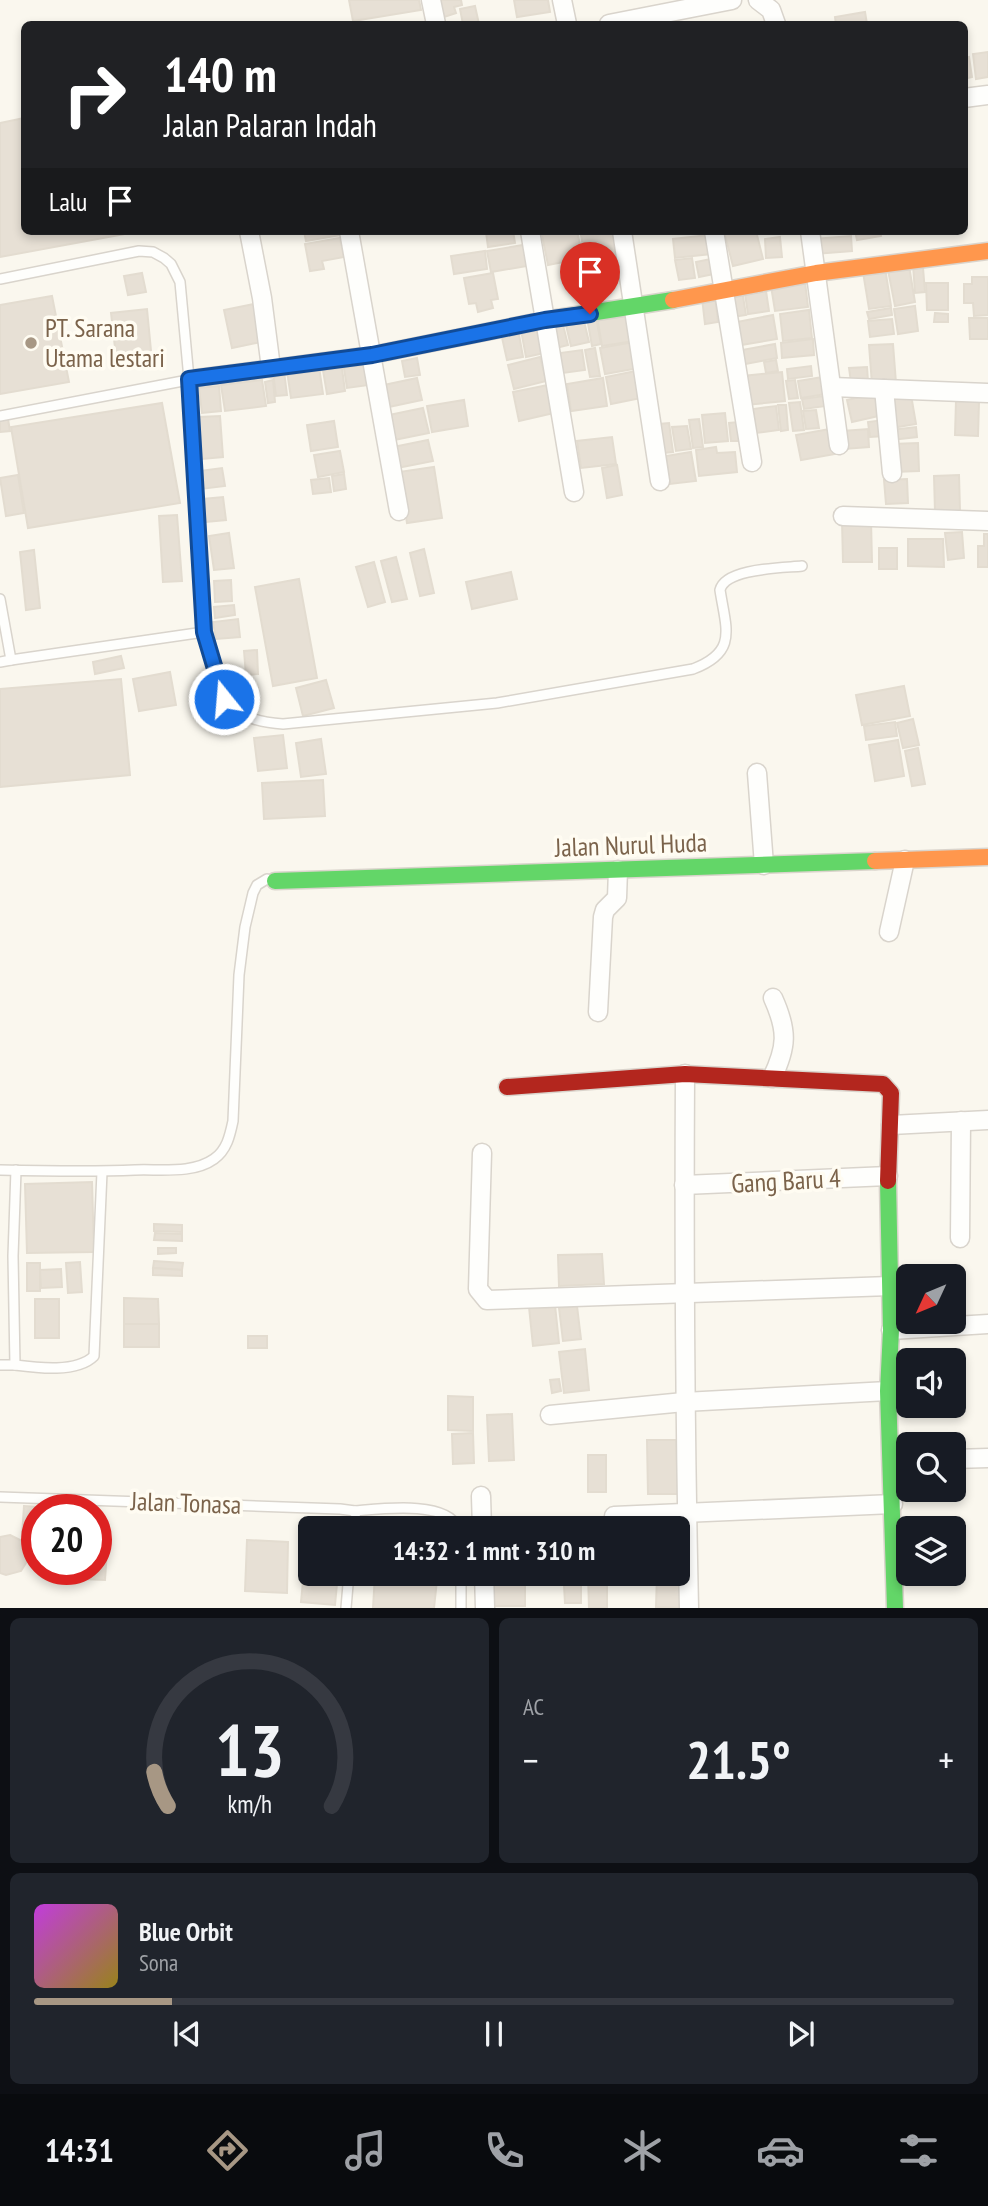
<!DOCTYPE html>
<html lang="id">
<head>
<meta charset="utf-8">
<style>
  :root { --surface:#171b24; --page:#20242c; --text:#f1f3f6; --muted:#9ea1a6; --line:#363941; --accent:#a79784 }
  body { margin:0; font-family:"PT Sans Narrow",sans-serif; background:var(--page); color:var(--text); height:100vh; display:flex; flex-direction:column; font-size:26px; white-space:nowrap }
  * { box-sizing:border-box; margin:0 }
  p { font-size:23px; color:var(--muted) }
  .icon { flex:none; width:38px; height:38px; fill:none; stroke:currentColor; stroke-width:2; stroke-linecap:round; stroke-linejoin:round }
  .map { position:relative; height:1608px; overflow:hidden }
  .sheet { display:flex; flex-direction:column; gap:10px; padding:10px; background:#0d0f14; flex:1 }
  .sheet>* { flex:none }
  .banner { position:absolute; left:21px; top:21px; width:947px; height:214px; border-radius:10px; box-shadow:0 4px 10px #0003; background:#202124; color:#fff; overflow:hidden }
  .needle { width:46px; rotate:226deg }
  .tools { position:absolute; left:896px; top:1264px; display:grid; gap:14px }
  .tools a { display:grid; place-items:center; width:70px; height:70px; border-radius:10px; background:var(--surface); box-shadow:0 4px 10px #0003; font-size:35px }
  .speed { position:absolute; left:21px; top:1494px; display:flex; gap:14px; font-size:35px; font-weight:700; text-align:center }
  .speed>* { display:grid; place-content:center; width:91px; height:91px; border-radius:50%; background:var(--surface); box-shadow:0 4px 10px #0003; line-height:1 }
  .speed .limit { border:10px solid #d22; background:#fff; color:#111 }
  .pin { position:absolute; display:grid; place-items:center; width:60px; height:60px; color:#fff; margin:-72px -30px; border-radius:50% 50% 50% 0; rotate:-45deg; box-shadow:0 0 7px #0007 }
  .pin .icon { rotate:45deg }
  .me { position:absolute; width:77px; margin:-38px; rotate:343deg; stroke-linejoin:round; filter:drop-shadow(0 0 5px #0008) }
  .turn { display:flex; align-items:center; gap:24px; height:147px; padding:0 28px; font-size:32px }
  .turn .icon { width:91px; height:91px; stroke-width:2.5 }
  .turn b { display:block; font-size:49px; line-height:60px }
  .then { display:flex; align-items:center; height:66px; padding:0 28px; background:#0003; gap:14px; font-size:26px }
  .big { font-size:52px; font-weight:600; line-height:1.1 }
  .sheet .card { flex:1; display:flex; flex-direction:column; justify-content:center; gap:10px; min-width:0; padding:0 24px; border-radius:10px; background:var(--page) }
  .sheet .dial { align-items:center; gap:0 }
  .dial svg { height:182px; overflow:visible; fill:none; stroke:var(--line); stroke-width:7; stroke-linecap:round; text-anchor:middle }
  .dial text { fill:var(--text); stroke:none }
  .song { display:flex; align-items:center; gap:21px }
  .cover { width:84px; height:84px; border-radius:10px; background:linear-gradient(135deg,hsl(290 70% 55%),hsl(50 70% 35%)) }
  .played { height:7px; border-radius:4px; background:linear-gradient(90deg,var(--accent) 15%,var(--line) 15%) }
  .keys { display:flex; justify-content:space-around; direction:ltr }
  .heat { display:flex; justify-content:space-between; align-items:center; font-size:38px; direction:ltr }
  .sheet .tiles { flex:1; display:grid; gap:10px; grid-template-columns:1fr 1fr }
  .card:last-child { grid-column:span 2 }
  .trip { position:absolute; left:298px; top:1516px; width:392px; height:70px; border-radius:10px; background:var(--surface); box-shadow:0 4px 10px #0003; font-weight:600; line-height:70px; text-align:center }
  .menu { display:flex; height:112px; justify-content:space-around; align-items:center; background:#090b0e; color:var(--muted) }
  .menu .icon { width:49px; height:49px }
  .menu .selected { color:var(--accent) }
  .menu b { font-size:32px; color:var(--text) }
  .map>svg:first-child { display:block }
  .building { fill:#e7e0d5; stroke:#e3dcd0; stroke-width:2 }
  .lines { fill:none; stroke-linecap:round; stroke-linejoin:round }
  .lane-casing { stroke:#d9d4cc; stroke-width:12 }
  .street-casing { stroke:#d9d4cc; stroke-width:21 }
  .fast-casing { stroke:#dad4cc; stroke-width:19 }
  .slow-casing { stroke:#dad4cc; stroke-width:19 }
  .jam-casing { stroke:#dad4cc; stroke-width:19 }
  .lane { stroke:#fefefc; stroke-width:9 }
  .street { stroke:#fefefc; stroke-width:18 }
  .fast { stroke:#63d668; stroke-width:16 }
  .slow { stroke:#ff974d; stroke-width:16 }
  .jam { stroke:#b3261e; stroke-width:16 }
  .route-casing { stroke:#114b97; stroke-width:18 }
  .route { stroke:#1a73e8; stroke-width:12 }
  .poi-dot { fill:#a79784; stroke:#fffcf2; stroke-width:2.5 }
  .labels { text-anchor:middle; stroke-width:7; stroke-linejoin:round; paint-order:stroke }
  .poi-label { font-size:26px; fill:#7b634b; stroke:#fffcf2; text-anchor:start }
  .street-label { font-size:26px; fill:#7b634b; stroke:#fffcf2 }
</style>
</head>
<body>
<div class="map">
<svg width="988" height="1608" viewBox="0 0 988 1608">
  <rect width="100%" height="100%" fill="#faf7ee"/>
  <g class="building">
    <polygon points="349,0 419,0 421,10 353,21"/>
    <polygon points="439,0 461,0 462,5 454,7 456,13 444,17"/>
    <polygon points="514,0 548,0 550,12 517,17"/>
    <polygon points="475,6 479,24 463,24 460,9"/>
    <polygon points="865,12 867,24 836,24 835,17"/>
    <polygon points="988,52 988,77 976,79 973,54"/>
    <polygon points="969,57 972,77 964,79 964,58"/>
    <polygon points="24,118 24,231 141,231 0,257 0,123"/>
    <polygon points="304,231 341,231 341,235 306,241"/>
    <polygon points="513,231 515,243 488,247 486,232"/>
    <polygon points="562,231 577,231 583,258 548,265 542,235"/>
    <polygon points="613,231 618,266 587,270 581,235"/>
    <polygon points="724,231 756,231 763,259 733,266"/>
    <polygon points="855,231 880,231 881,236 857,240"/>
    <polygon points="708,235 711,254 675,258 673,239"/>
    <polygon points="851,236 852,251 815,254 814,239"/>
    <polygon points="780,237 782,257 766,258 765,239"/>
    <polygon points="340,238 344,257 322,261 324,269 310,271 305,244"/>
    <polygon points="523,245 527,266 491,272 487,251"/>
    <polygon points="485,251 487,269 454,274 451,256"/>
    <polygon points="692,258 695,278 679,280 675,260"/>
    <polygon points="711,259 714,274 699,277 696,262"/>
    <polygon points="913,264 923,268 925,292 915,293"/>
    <polygon points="909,266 915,302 895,306 888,270"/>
    <polygon points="885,268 891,306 869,309 863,272"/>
    <polygon points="142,273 146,292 128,295 124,276"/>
    <polygon points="493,273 498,299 491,300 493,308 478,312 476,303 469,304 464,278"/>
    <polygon points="972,277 988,277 988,315 974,316 973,303 964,303 964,284 972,284"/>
    <polygon points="805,282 808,307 775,311 771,286"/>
    <polygon points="926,283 948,283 948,310 927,310"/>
    <polygon points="742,290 746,315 732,317 728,292"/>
    <polygon points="766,291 769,311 748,314 745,294"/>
    <polygon points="52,296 69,382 0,394 0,305"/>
    <polygon points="715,297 718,322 705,324 702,298"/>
    <polygon points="254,304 261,342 232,348 224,310"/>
    <polygon points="915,306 918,331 898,334 894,309"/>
    <polygon points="891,308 892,315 869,319 867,312"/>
    <polygon points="147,309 152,361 117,365 111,313"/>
    <polygon points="809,310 812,338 783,341 780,314"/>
    <polygon points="629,311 634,341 602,346 597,316"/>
    <polygon points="935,313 948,314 948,322 934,322"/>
    <polygon points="773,315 777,339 741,345 737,322"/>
    <polygon points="583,317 589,342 571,346 565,321"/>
    <polygon points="596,317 601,344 592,346 587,318"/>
    <polygon points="969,318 988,318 988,339 970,339"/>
    <polygon points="892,319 894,334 870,337 868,321"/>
    <polygon points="562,321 568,345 556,348 551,323"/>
    <polygon points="543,325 549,352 526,357 521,330"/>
    <polygon points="518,329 523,357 507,360 501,333"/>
    <polygon points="813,339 814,355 782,358 781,343"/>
    <polygon points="634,342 639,368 605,374 600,348"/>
    <polygon points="775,344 777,358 745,364 742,350"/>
    <polygon points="893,344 896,383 872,384 869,345"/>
    <polygon points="595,348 600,376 590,377 585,350"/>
    <polygon points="582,350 585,370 563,373 560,353"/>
    <polygon points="540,357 546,381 514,389 508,365"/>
    <polygon points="417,358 420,375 405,377 402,361"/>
    <polygon points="365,359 369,385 347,388 343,362"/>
    <polygon points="776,360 778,371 766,373 764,362"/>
    <polygon points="341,361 345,391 327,394 322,364"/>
    <polygon points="811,366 812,376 788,379 787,369"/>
    <polygon points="319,367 323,394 291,398 287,371"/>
    <polygon points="867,367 868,381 851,382 849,368"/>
    <polygon points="284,371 287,395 276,396 273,372"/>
    <polygon points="636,371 641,398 611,404 606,377"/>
    <polygon points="782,372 785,401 746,405 743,376"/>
    <polygon points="823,377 826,394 801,398 798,381"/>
    <polygon points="417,378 422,400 384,408 379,386"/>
    <polygon points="603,378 607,406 571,411 567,384"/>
    <polygon points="262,380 266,406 225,411 221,385"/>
    <polygon points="273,380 275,402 268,403 265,382"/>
    <polygon points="795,380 798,398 789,399 786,381"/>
    <polygon points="548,385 554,413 519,421 513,392"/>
    <polygon points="219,386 221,411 202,413 199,388"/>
    <polygon points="878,393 883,415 852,422 847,400"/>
    <polygon points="911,395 916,424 892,428 887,399"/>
    <polygon points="824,396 826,406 804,409 802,399"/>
    <polygon points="464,400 468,426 432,432 427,406"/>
    <polygon points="956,401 979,402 978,436 955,435"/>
    <polygon points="800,402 804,430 793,431 789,403"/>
    <polygon points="162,403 180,503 28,528 11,427"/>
    <polygon points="778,405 786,405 788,430 781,431"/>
    <polygon points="776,406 779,430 756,433 753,409"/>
    <polygon points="423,408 429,433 394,440 389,415"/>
    <polygon points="816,410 819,428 806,429 803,411"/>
    <polygon points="725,413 728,441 705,443 702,415"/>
    <polygon points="220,416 223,457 202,459 199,417"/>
    <polygon points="8,419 10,431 0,432 0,420"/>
    <polygon points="699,419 703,447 693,448 689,420"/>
    <polygon points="883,420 885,436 870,437 868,422"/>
    <polygon points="334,421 338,447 311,451 307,425"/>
    <polygon points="739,422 740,441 731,441 729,423"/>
    <polygon points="669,423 673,452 663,453 659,424"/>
    <polygon points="687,426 691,449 676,451 672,427"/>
    <polygon points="916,427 917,437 892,440 890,430"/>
    <polygon points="830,429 835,454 801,460 796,435"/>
    <polygon points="868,429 869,447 844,449 843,431"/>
    <polygon points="612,437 616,464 581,468 577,441"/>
    <polygon points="428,440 433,461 397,468 393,447"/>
    <polygon points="918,443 919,471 893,472 892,444"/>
    <polygon points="716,447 717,453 735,452 737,472 699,476 696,450"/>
    <polygon points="340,451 344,472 318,477 314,455"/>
    <polygon points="691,452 696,481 670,484 666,456"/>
    <polygon points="617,465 622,495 607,498 602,468"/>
    <polygon points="434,467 442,518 407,523 399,472"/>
    <polygon points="222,468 225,486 201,489 199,471"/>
    <polygon points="344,474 346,489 334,491 332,476"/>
    <polygon points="18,475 24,513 6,516 0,478"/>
    <polygon points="959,475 960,511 935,512 934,476"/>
    <polygon points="329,478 331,492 313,494 311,480"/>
    <polygon points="907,479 908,503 886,504 884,480"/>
    <polygon points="223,497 226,520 206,522 203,499"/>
    <polygon points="177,515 182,581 163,582 159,516"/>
    <polygon points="871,520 872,562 843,562 842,521"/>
    <polygon points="962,532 964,558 948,560 945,533"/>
    <polygon points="229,533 234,568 214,570 209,536"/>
    <polygon points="984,534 988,534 988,567 978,567 978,546 984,546"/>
    <polygon points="908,539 943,539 944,567 908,566"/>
    <rect x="879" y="548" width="18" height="21"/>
    <polygon points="424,549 434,593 420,596 410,553"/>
    <polygon points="34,550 40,608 26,610 20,552"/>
    <polygon points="396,557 407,599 392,602 381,561"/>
    <polygon points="374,562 385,602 368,607 356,567"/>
    <polygon points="511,572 517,599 472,609 466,582"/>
    <polygon points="299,579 317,678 273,686 255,587"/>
    <polygon points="231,580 232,601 215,602 214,581"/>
    <polygon points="234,605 235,615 215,618 214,607"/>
    <polygon points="238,619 240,637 216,639 213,622"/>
    <polygon points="257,650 258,674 246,675 244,651"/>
    <polygon points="121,656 124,668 95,674 93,662"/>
    <polygon points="170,672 176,705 139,711 133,679"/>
    <polygon points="121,679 130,775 0,787 0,689"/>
    <polygon points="326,680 334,708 303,716 296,688"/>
    <polygon points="904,686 910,716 862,725 856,695"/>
    <polygon points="913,719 919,745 903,748 897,723"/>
    <polygon points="895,722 897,736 866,740 864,726"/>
    <polygon points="283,735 287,768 258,771 254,738"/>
    <polygon points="321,739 326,774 301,777 296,743"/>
    <polygon points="898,740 904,776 875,781 869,745"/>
    <polygon points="918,748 925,784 912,786 905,751"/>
    <polygon points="323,780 325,816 264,819 262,783"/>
    <polygon points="92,1182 94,1252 27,1253 25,1184"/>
    <polygon points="154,1224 182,1225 182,1232 154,1231"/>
    <polygon points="155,1233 182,1234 182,1241 154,1240"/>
    <polygon points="158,1248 176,1248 176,1253 158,1254"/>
    <polygon points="602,1254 604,1284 559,1286 558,1255"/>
    <polygon points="154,1261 183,1263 182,1270 153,1268"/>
    <polygon points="80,1262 82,1292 68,1293 66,1263"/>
    <rect x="27" y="1263" width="13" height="28"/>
    <polygon points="153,1268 182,1270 182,1276 153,1275"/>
    <polygon points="61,1269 62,1287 41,1288 40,1270"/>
    <polygon points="124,1298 158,1299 159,1324 124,1324"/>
    <rect x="35" y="1299" width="24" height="39"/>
    <polygon points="555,1305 559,1343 533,1346 529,1307"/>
    <polygon points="577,1306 581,1339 563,1341 559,1308"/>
    <rect x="124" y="1324" width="35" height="23"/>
    <rect x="248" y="1336" width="19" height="12"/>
    <polygon points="585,1349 589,1390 564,1393 559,1352"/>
    <polygon points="559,1379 561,1391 552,1393 550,1380"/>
    <polygon points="448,1396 473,1397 473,1431 448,1430"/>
    <polygon points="512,1414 514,1460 489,1461 487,1415"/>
    <polygon points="473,1433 474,1463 453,1464 452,1434"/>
    <polygon points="647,1440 676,1440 678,1494 648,1494"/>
    <rect x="588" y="1455" width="18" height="37"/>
    <polygon points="24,1506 39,1507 39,1510 37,1510 37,1537 22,1536"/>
    <polygon points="308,1528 310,1573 338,1573 335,1605 301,1602"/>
    <polygon points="10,1535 24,1542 29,1558 21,1571 6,1575 0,1573 0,1537"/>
    <polygon points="247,1540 288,1542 287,1593 245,1591"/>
    <polygon points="96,1549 107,1550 105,1580 82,1579 83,1570 96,1570"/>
    <polygon points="677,1557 684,1557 683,1608 656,1607 657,1573 677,1573"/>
    <polygon points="39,1570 68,1570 59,1576 51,1576"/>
    <polygon points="587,1573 588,1584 564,1585 563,1574"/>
    <polygon points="588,1573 607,1573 607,1608 589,1608"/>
    <polygon points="375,1575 437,1580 434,1608 373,1608"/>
    <rect x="492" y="1579" width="33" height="27"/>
    <polygon points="581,1584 581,1603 565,1603 564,1585"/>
  </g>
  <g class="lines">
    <g class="lane-casing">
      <g id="lane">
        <polyline points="0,279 139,251 153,252 164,258 171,264 180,282 189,379 204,632 11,660 0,599"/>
        <polyline points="0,416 188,380"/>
        <path d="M204,632C210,652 215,680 224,697C234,717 263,723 283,724L497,703L693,669C738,652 726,629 720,590C725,568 783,568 802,566"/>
        <polyline points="0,662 11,660"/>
        <path d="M0,1170C45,1171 90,1172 135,1170C161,1169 193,1174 214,1159C227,1150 230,1135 233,1121L239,975L245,927L253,893L257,885L267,879L270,880"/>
        <path d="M16,1170L13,1256L15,1365C38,1368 77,1373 94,1356L102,1172"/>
        <polyline points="0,1365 15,1365"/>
        <polyline points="0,1497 340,1509 355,1511 356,1528"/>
        <path d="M355,1511C380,1509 447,1500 458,1528"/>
        <polyline points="346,1608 349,1573"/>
        <polyline points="461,1608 461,1573"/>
      </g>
    </g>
    <g class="street-casing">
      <g id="street">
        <polyline points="431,0 436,24"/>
        <polyline points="562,0 567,24"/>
        <polyline points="758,0 771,10 776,24"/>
        <polyline points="609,24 732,0"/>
        <polyline points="964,98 988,95"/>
        <polyline points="249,231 262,298 271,368"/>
        <polyline points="349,231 399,511"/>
        <polyline points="530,231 574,492"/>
        <polyline points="622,231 660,481"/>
        <polyline points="714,231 752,462"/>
        <polyline points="810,231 839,445"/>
        <polyline points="832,387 988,393"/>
        <polyline points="884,389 892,473"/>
        <polyline points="843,516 988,521"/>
        <polyline points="757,773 764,865"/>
        <polyline points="889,932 905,860"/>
        <polyline points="598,1012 603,917 605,910 617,898 618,870"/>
        <path d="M685,1074C684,1252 685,1430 689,1608"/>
        <path d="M772,1078C787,1047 788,1031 773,998"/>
        <polyline points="891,1125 988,1120"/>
        <polyline points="482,1153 478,1289 487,1300 890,1286"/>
        <polyline points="684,1185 888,1176"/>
        <polyline points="960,1238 961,1121"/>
        <polyline points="891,1330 988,1324"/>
        <polyline points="550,1415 684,1402 888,1391"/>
        <polyline points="954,1459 988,1458"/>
        <polyline points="481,1496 482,1528"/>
        <polyline points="614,1516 893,1504"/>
        <polyline points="484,1573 485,1608"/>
      </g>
    </g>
    <g class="fast-casing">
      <g id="fast">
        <polyline points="189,379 372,355 545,320 673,300"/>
        <polyline points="275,881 875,861"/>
        <polyline points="888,1181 891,1330 888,1391 895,1608"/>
      </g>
    </g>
    <g class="slow-casing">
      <g id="slow">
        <polyline points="673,300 816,273 988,251"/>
        <polyline points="875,861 988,857"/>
      </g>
    </g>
    <g class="jam-casing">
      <polyline id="jam" points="507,1087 685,1074 883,1084 891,1093 888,1181"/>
    </g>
    <use href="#lane" class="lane"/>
    <use href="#street" class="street"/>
    <use href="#fast" class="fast"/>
    <use href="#slow" class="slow"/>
    <use href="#jam" class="jam"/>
  </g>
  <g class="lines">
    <g class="route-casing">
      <polyline id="route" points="224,699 204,632 189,379 372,355 545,320 590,314"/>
    </g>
    <use href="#route" class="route"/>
  </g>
  <circle class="poi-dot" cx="31" cy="343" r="7"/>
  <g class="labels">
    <g class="poi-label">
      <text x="45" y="337">PT. Sarana<tspan x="45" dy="30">Utama lestari</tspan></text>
    </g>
    <g class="street-label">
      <text transform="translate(631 845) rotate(-2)" y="9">Jalan Nurul Huda</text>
      <text transform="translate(786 1181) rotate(-3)" y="9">Gang Baru 4</text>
      <text transform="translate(186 1503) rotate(2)" y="9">Jalan Tonasa</text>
    </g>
  </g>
</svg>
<div class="tools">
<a><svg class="needle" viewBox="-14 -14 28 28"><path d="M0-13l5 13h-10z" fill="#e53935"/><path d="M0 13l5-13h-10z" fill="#9ea1a6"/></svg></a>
<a><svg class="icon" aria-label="sound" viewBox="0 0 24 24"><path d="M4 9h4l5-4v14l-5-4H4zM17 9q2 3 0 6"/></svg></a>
<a><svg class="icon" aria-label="search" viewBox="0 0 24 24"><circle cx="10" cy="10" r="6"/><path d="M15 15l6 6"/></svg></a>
<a><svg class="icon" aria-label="layers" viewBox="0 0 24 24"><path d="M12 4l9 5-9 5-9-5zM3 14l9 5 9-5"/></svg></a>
</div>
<div class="speed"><div class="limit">20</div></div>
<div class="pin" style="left:590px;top:314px;background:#d93025"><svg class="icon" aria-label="arrive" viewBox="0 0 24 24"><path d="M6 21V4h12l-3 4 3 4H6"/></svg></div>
<svg class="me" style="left:224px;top:699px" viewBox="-20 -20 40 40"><circle r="17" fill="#1a73e8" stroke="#fff" stroke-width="3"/><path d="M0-11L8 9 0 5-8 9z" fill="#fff"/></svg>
<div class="trip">14:32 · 1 mnt · 310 m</div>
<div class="banner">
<div class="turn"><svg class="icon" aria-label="right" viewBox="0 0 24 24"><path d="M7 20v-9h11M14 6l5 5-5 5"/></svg><div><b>140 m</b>Jalan Palaran Indah</div></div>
<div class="then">Lalu<svg class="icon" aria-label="arrive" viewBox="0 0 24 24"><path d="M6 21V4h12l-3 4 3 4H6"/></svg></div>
</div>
</div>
<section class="sheet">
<div class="tiles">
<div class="card dial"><svg viewBox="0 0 100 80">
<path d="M14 69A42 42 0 1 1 86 69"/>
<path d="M14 69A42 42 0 0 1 8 54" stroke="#a79784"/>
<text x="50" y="56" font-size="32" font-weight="700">13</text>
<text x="50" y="72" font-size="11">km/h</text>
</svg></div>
<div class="card"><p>AC</p>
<div class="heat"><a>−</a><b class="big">21.5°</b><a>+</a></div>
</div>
<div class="card">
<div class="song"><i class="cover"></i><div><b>Blue Orbit</b><p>Sona</p></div></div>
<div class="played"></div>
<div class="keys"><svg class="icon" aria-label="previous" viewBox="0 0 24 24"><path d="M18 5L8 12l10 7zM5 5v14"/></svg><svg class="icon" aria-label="pause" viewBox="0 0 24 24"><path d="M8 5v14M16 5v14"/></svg><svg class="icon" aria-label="next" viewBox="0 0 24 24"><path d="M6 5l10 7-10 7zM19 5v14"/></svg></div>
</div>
</div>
</section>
<nav class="menu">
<b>14:31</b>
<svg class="icon selected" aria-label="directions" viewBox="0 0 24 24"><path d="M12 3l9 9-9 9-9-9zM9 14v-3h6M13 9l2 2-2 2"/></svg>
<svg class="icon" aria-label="music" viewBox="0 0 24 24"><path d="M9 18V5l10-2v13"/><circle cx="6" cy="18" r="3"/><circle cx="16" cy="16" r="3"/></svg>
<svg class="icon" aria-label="phone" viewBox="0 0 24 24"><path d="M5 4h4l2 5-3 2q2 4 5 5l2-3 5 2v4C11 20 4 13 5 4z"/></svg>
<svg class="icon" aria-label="climate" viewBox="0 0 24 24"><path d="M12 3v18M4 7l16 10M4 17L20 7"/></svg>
<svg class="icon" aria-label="car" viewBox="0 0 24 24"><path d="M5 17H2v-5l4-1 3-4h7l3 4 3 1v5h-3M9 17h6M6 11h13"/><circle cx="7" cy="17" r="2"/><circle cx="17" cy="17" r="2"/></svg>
<svg class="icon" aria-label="filters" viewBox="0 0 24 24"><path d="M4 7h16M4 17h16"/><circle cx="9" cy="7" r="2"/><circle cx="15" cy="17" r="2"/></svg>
</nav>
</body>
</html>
